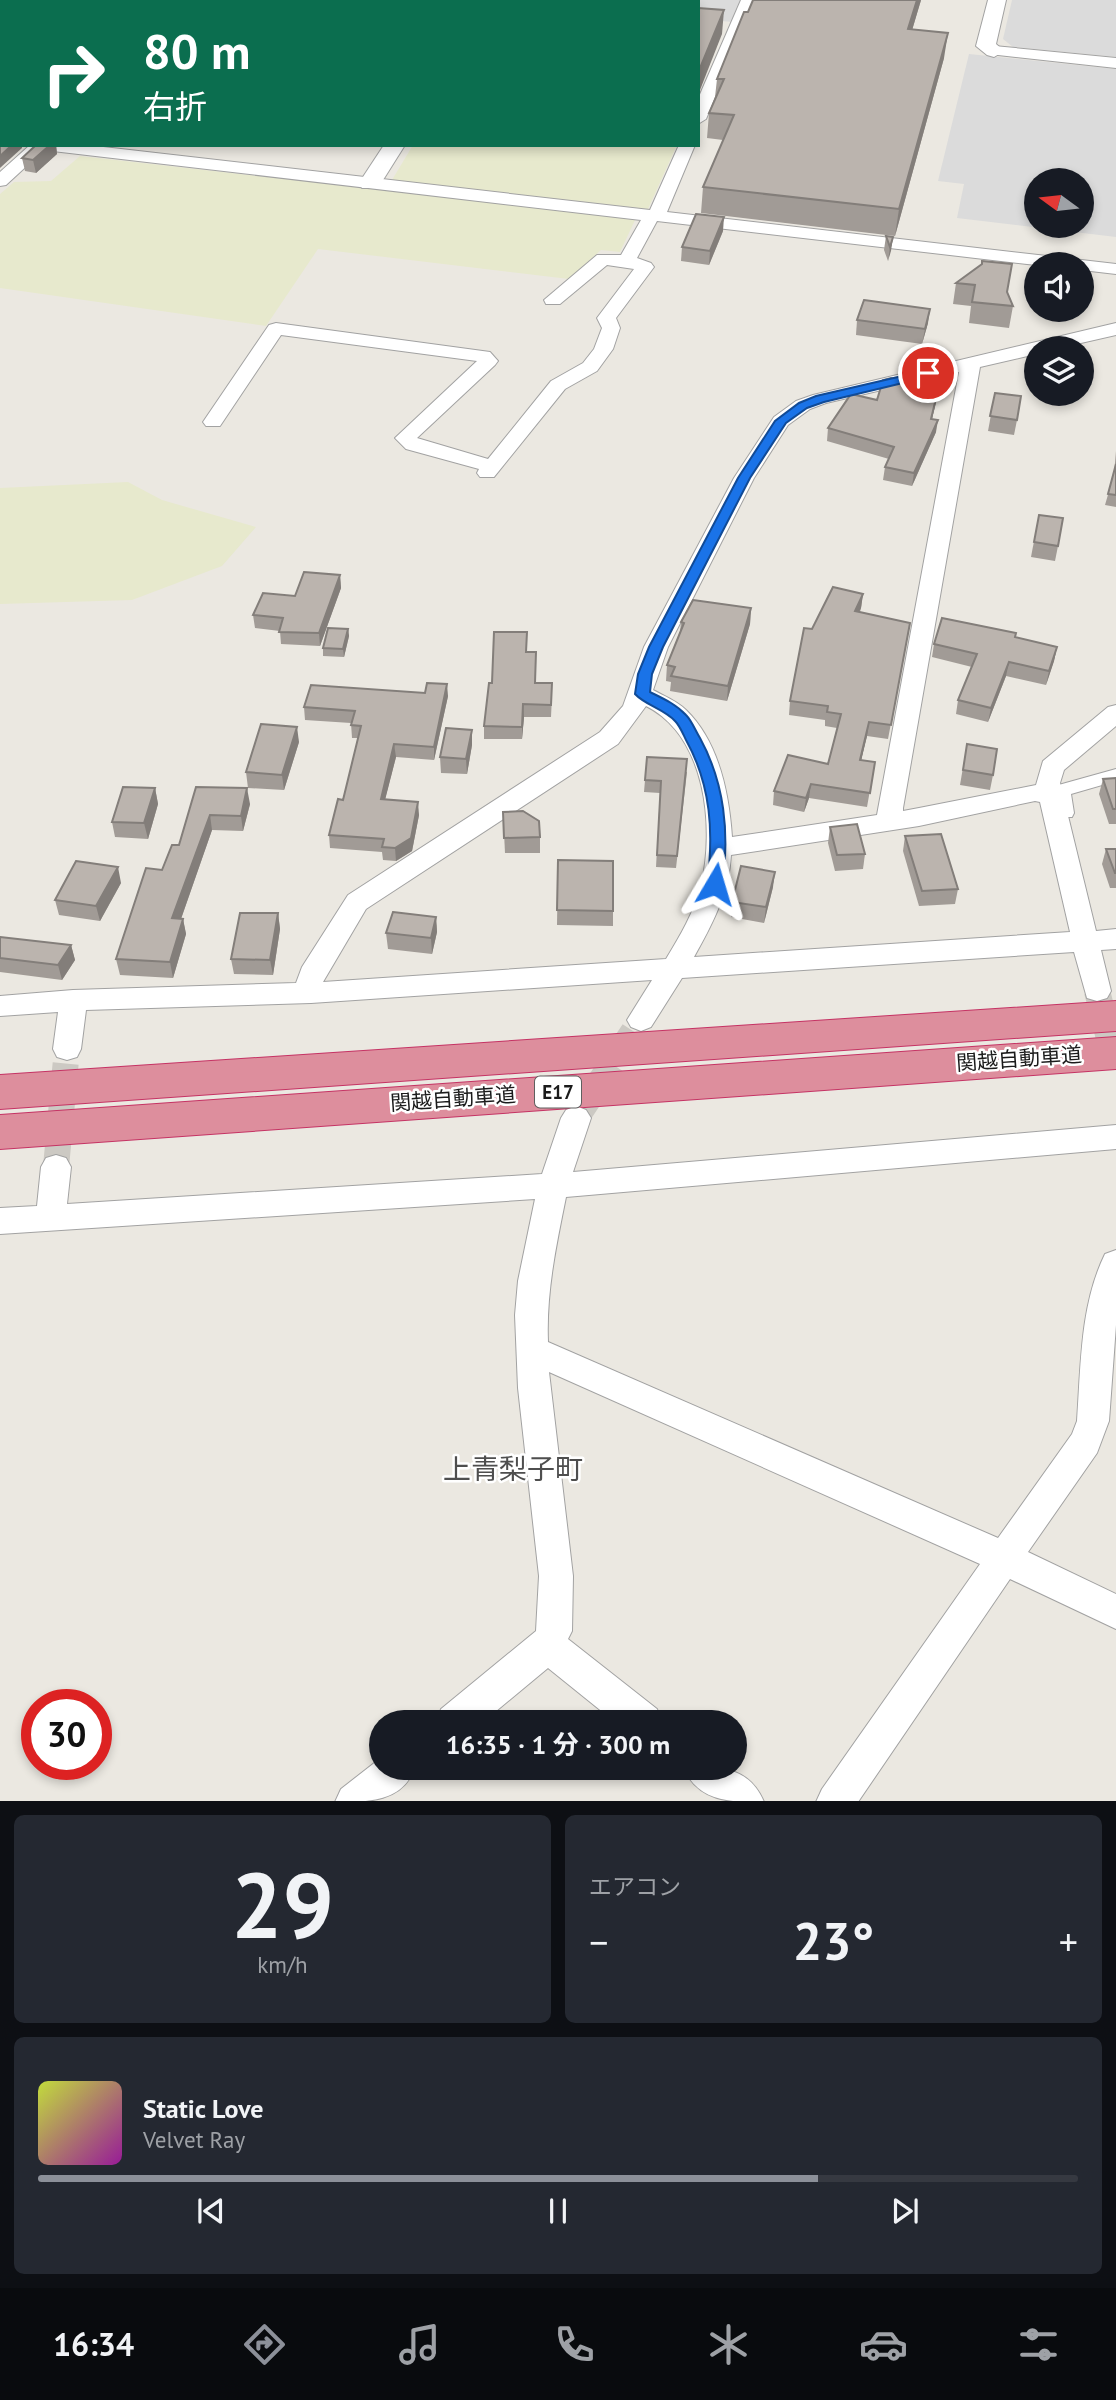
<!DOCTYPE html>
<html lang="ja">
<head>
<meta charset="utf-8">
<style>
  :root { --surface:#171b24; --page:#242831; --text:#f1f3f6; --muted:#9ea1a6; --line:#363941; --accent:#8c9099 }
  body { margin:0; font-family:"PT Sans","Noto Sans JP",sans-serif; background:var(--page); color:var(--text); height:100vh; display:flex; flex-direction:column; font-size:26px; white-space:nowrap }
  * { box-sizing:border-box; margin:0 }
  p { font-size:23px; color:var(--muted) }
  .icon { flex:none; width:38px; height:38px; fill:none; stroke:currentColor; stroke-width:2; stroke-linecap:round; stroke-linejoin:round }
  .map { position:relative; height:1801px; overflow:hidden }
  .sheet { display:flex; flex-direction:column; gap:14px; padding:14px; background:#0d0f14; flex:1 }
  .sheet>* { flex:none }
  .banner { position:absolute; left:0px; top:0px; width:700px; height:147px; box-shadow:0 4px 10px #0003; background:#0b6e4f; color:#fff; overflow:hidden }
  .needle { width:46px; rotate:285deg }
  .buttons { position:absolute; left:1024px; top:168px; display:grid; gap:14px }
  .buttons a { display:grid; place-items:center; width:70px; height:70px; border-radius:50%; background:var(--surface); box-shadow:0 4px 10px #0003; font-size:35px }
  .speed { position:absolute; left:21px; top:1689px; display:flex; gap:14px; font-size:35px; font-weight:700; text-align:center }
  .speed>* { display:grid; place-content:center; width:91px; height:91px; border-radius:50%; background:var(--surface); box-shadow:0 4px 10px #0003; line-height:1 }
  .speed .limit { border:10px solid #d22; background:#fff; color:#111 }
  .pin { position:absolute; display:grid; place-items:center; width:60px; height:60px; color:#fff; margin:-30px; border:4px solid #fff; border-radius:50%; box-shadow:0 2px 7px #0007 }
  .me { position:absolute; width:77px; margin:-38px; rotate:7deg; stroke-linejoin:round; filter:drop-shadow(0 0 5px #0008) }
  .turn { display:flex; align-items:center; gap:24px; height:147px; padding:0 28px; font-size:32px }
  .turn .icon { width:91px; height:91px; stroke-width:2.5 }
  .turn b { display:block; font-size:49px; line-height:60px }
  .big { font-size:52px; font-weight:700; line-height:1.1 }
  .sheet .tile { flex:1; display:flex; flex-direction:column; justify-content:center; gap:10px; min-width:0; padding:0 24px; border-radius:10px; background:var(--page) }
  .sheet .dial { align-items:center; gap:0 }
  .dial b { font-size:91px; line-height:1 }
  .song { display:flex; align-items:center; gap:21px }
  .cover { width:84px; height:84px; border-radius:10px; background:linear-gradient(135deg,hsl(70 70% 55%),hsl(300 70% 35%)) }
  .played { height:7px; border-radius:4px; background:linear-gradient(90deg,var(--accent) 75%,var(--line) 75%) }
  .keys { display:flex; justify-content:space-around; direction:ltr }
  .heat { display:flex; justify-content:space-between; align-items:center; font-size:38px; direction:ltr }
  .sheet .tiles { flex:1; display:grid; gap:14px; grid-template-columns:1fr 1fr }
  .tile:last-child { grid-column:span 2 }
  .trip { position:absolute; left:369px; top:1710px; width:378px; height:70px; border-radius:35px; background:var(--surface); box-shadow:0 4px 10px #0003; font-weight:700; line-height:70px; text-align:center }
  .dock { display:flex; height:112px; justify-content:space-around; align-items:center; background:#090b0e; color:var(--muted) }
  .dock .icon { width:49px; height:49px }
  .dock .selected { color:var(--accent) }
  .dock b { font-size:32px; color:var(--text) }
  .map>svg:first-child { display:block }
  .farmland { fill:#e7e9cd }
  .parking { fill:#dbdbdb; fill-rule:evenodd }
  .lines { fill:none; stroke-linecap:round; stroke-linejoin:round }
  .stream { stroke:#a5cad6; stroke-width:5 }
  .minor-tunnel { stroke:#ccc9c3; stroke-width:26; stroke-dasharray:26 13; stroke-linecap:butt }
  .pedestrian-casing { stroke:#a2a2a2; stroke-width:2 }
  .minor-casing { stroke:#a2a2a2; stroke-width:2 }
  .tertiary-casing { stroke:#a2a2a2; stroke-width:2 }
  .motorway-casing { stroke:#c53364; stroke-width:2 }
  .pedestrian { fill:#fff; fill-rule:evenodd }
  .minor { fill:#fff; fill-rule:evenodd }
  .tertiary { fill:#fff; fill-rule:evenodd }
  .motorway { fill:#dd8e9d; fill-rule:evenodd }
  .wall { fill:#a19b96 }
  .shaded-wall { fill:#837e7a }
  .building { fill:#bbb4ae; stroke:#837e7a; stroke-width:2 }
  .route { fill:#1a73e8; stroke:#114b97; stroke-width:2 }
  .labels { text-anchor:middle; stroke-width:5; stroke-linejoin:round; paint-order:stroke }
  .shield { fill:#fff; stroke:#5f5f5f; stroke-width:2 }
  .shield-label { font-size:19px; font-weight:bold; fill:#1b1b1b }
  .street-label { font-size:21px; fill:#1b1b1b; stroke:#fff }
  .near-quarter-label { font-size:28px; fill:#4e4e4e; stroke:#fff }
</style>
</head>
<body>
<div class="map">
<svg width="1116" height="1802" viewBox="0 0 1116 1802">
  <rect width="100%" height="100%" fill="#ebe8e1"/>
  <g class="farmland">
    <polygon points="413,145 677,145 648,209 392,180"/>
    <polygon points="80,156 636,218 620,252 601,250 569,279 318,249 266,326 0,288 0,194 14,182 51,181"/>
    <polygon points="128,482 162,500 256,527 222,566 132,600 0,604 0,488"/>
  </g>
  <g class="parking">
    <polygon points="624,0 743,0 733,22 698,19 698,2"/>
    <polygon points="1012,0 1116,0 1116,57 1013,47 1003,39"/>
    <path d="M969,54L1116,69V237L957,218L964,184L938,181ZM1036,180H1082V226H1036Z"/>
  </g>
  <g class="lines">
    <polyline class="stream" points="60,2 65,0"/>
    <g class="minor-tunnel">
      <polyline points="1097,991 1116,1066"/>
      <polyline points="576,1118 641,1020"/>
      <polyline points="56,1167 67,1049"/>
    </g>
    <g class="pedestrian-casing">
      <polygon id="pedestrian" points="1116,769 1116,781 1071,794 1074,813 1072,817 1058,817 1052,790 1055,786"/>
    </g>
    <g class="minor-casing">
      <g id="minor">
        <polygon points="741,0 755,0 706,119 698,124 698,99"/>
        <polygon points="994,46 1116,58 1116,68 989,54 986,51"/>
        <polygon points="30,145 86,145 650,210 679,145 695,145 667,212 1116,264 1116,274 1082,270 1082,264 1036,265 657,221 637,258 651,263 654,267 616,318 620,328 613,349 597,371 565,389 494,477 480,477 477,473 479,469 406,449 395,438 477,361 281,335 220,426 206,426 203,422 269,325 276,323 490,352 498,361 495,365 417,438 488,459 551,381 583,363 594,349 602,328 597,318 634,269 607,265 560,304 546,304 544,300 597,255 621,255 641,220 44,150 6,185 0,186 0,172"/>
        <path d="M1116,323V335L1059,348H1036V354L980,367L903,808V811L919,808L1036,785L1043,761L1108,707L1116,705V726L1064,770L1060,783L1096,931L1116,929V949L1101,950L1111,991L1107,998L1097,1001L1087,998L1074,952L682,978L651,1027L641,1031L631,1027L627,1020L652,980L311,1003L86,1010L81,1049L77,1057L67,1060L57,1057L53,1049L58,1012L0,1016V996L73,990L296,983L302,967L348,895L600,732L623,706L644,647L734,478L774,417L796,401L813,395ZM959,372L877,815L732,837C729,793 719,742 686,710C677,701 664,696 653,690L668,647L754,478L788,425L810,409L826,403ZM646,706C706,736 715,827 701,886C694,912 680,936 666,959L323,982L366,909L618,744ZM1035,801L1040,802L1070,932L694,957C712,925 729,893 731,855L919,826Z"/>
        <path d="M576,1106L586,1110L591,1118L573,1172L1116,1125V1149L566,1197C556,1246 546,1293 548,1342L998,1538L1072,1434L1077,1421C1081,1365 1080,1305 1105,1254L1116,1250V1325L1109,1421L1097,1453L1028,1552L1116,1594V1629L1010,1579L858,1802H816L822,1789L980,1564L549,1372L573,1576L572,1631L568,1639L657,1709L662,1722H615L548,1668L483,1722H436L441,1709L536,1631L539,1576L518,1388L515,1315L518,1281L535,1199L0,1234V1208L37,1206L41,1167L46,1158L56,1155L66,1158L71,1167L67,1204L542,1174L561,1118L566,1110Z"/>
        <path d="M382,1757V1768H415C402,1802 369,1802 335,1802L341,1789Z"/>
        <path d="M683,1768C717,1765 749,1766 764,1802C728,1802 700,1802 683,1768Z"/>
      </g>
    </g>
    <g class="tertiary-casing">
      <g id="tertiary">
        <polygon points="310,0 331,0 309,2"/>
        <polygon points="483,0 501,0 482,2"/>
        <polygon points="988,0 1006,0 996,44 1004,51 994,57 987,55 976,46"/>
        <polygon points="384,145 405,145 378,188 362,188 359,183"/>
      </g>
    </g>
    <g class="motorway-casing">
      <g id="motorway">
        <polygon points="1116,1001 1116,1031 0,1109 0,1075"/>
        <polygon points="1116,1037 1116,1069 0,1149 0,1115"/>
      </g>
    </g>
    <use href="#pedestrian" class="pedestrian"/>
    <use href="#minor" class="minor"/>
    <use href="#tertiary" class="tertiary"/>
    <use href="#motorway" class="motorway"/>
  </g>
  <g class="wall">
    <polygon points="921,0 912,30 944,58 895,236 701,213 703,187 723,140 707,138 709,113 715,97 717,79"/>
    <polygon points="36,145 56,145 57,154 36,173 25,171 22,158"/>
    <polygon points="723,231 709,265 681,261 682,247"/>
    <polygon points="886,236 893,237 888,261 884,250"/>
    <polygon points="982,264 1013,306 1009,328 969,323 971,306 953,304 956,283"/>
    <polygon points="857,320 928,323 922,344 856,335"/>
    <polygon points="937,373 935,381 940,382 932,419 936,432 912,486 883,480 885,467 889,459 827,441 828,428 914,382"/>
    <polygon points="995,393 1017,420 1014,435 988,431"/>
    <polygon points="1116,451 1116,507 1105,505 1114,474"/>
    <polygon points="1039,515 1058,546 1055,561 1031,557"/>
    <polygon points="340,575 341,588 320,646 281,644 280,631 255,628 253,615"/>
    <polygon points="863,594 861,608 860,612 910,623 888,739 867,736 861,760 875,762 867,807 809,798 804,812 773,805 774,791 828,764 837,728 825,726 825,720 789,715 790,701 812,629"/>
    <polygon points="751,608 750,624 727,701 670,691 671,682 666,681 667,665 680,632 681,622"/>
    <polygon points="348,629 349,636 344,657 323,656 323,648"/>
    <polygon points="1015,637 1057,647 1054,661 1046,685 1006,676 988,722 956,714 958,700 972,667 932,657 934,644"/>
    <polygon points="492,683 536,683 552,696 551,717 524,717 522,739 484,739 484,726"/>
    <polygon points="448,696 434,760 396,757 385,799 419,815 412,851 396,861 383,860 382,852 330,848 329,835 343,800 358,738 352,738 351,723 305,720 304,707"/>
    <polygon points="472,730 472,745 467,774 441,773 440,757"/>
    <polygon points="299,742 284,790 248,788 246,772"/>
    <polygon points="967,744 993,775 990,790 960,785"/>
    <polygon points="647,757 687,772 676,868 656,867 660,793 644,792"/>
    <polygon points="1116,778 1116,824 1109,824 1099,794 1103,779"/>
    <polygon points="196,787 250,804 243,831 212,830 181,919 183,919 186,934 173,978 120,975 116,959 162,870 179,845"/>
    <polygon points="155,788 158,804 148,839 115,837 112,822"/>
    <polygon points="503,812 540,837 540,853 505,853"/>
    <polygon points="830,827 865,854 863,869 835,871 828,843"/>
    <polygon points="905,836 958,889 955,904 919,906 903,851"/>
    <polygon points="1106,849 1116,849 1116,888 1110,888 1102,864"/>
    <polygon points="558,860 613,911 613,926 557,925"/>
    <polygon points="121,883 100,921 59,915 55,900"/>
    <polygon points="773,887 764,923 731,917 732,902"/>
    <polygon points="278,913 280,929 273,975 234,974 231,959"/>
    <polygon points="436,917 437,932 432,954 388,949 386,933"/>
    <polygon points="0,937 71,945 75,960 62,980 0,972"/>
  </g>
  <g class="shaded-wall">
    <polygon points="221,0 242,0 242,2 220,2"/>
    <polygon points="917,0 921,0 905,54 908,29"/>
    <polygon points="724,10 722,34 698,95 698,73"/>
    <polygon points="948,33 944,58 895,236 899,209"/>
    <polygon points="12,145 22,145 22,148 0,168 0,156"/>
    <polygon points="50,145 56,145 57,154 36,173 33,160"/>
    <polygon points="724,217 723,231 709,265 710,251"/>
    <polygon points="893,237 891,251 888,261 890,247"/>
    <polygon points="930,309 928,323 922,344 925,329"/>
    <polygon points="940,382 938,394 929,431 931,419"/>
    <polygon points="938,420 936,432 912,486 914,473"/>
    <polygon points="340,575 341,588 320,646 319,633"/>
    <polygon points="863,594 861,608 853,625 855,611"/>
    <polygon points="751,608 750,624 727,701 728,686"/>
    <polygon points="348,629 349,636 344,657 343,649"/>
    <polygon points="1057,647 1054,661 1046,685 1049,671"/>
    <polygon points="1009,662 1006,676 988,722 991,708"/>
    <polygon points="447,684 448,696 434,760 434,747"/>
    <polygon points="523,704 524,717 522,739 522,727"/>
    <polygon points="869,722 867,736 858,774 860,760"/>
    <polygon points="297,727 299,742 284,790 282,775"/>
    <polygon points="472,730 472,745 467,774 466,759"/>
    <polygon points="394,744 396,757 382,812 381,799"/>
    <polygon points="811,784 809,798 804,812 806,798"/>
    <polygon points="155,788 158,804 148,839 144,823"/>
    <polygon points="247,788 250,804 243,831 241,816"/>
    <polygon points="418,802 419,815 412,851 396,861 395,848"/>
    <polygon points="210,815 212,830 176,933 172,918"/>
    <polygon points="118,867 121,883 100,921 96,906"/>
    <polygon points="775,872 773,887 764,923 766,907"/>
    <polygon points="278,913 280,929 273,975 270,960"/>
    <polygon points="436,917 437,932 432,954 431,938"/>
    <polygon points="183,919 186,934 173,978 170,962"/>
    <polygon points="71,945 75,960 62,980 58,965"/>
  </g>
  <g class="building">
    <polygon points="114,0 221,0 220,2 112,2"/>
    <polygon points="331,0 399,0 398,2 330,2"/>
    <polygon points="557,0 621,0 639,2 556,2"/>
    <polygon points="753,0 917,0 908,29 948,33 899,209 703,187 734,115 709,113 724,79 717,79 744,12 748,12"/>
    <polygon points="698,8 724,10 698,73"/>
    <polygon points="0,138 2,138 2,145 12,145 0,156"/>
    <polygon points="36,145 50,145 33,160 22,158"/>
    <polygon points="696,214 724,217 710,251 682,247"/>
    <polygon points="886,236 893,237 890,247"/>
    <polygon points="982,261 1012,264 1007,292 1013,306 972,302 975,285 956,283 982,264"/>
    <polygon points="864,300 930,309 925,329 857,320"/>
    <polygon points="922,371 937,373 935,381 940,382 931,419 938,420 914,473 885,467 894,447 828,428 851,394 877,400 883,380 891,378 914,382 917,372"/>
    <polygon points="995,393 1021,396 1017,420 990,416"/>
    <polygon points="1116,464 1116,495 1108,494"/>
    <polygon points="1039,515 1063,518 1058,546 1034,542"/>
    <polygon points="304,572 340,575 319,633 279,632 283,618 253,615 263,593 295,596"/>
    <polygon points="833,587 863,594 855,611 910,623 891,725 869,722 860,760 875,762 870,793 811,784 806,798 774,791 788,755 828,764 841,714 827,712 828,706 790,701 804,628 812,629"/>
    <polygon points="693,600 751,608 728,686 671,676 675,667 667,665 684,623 681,622"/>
    <polygon points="942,618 1016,633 1015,637 1057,647 1049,671 1009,662 991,708 958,700 977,654 934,644"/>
    <polygon points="328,628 348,629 343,649 323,648"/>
    <polygon points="494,632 527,632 526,652 536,652 535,683 552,683 551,705 523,704 522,727 484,726 489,683 492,683"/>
    <polygon points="427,683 447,684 434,747 394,744 381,799 418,802 411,838 395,848 382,847 384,839 329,835 338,799 343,800 361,726 351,725 355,711 304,707 311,685 425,693"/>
    <polygon points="261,724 297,727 282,775 246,772"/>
    <polygon points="446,728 472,730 466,759 440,757"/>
    <polygon points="967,744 997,749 993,775 963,770"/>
    <polygon points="647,757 687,759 677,856 657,855 661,781 645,780"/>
    <polygon points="1116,778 1116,809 1113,809 1103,779"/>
    <polygon points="123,787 155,788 144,823 112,822"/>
    <polygon points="196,787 247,788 241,816 210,815 172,918 183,919 170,962 116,959 146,868 162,870 172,845 179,845"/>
    <polygon points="523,811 539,821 540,837 504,838 503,812"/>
    <polygon points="857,824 865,854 837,855 830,827"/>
    <polygon points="941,834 958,889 922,891 905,836"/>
    <polygon points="1106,849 1116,849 1116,873 1115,873"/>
    <polygon points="558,860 613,861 613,911 557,910"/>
    <polygon points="76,861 118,867 96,906 55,900"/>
    <polygon points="741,866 775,872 766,907 732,902"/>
    <polygon points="393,912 436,917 431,938 386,933"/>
    <polygon points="240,913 278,913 270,960 231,959"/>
    <polygon points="0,937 71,945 58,965 0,958"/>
  </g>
  <path class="route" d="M928,370L932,371V376L824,402L807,408L786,423L750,478L663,647L652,674L650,692C662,698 676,704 686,715C692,721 695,730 700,738C725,784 729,832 723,884L715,889L709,888L707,884C714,833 711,785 686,740C683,734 680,726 675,721C664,709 645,705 635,694L638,674L649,647L738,478L775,421L799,403L816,396Z"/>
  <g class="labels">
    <rect class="shield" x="535" y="1076.5" width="46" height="31" rx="5"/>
    <g class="shield-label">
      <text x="558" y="1099">E17</text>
    </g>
    <g class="street-label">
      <text transform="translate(1019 1059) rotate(-4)" y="7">関越自動車道</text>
      <text transform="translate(453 1099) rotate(-4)" y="7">関越自動車道</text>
    </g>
    <g class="near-quarter-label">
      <text x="513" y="1479">上青梨子町</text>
    </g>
  </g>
</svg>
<div class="buttons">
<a><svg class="needle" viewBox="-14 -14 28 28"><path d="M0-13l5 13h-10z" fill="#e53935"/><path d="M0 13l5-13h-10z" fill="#9ea1a6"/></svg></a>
<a><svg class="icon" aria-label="sound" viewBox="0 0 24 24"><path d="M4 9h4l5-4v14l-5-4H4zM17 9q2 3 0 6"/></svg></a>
<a><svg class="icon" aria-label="layers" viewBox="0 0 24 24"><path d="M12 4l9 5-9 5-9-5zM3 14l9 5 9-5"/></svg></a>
</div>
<div class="speed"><div class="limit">30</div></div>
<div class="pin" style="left:928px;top:373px;background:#d93025"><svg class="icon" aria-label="arrive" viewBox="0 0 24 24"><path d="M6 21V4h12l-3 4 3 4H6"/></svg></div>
<svg class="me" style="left:715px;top:884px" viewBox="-20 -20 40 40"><path d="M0-17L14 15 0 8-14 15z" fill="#1a73e8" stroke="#fff" stroke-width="4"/></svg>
<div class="trip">16:35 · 1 分 · 300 m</div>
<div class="banner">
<div class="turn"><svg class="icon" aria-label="right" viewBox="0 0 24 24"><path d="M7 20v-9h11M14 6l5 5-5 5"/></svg><div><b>80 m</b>右折</div></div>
</div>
</div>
<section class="sheet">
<div class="tiles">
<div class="tile dial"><b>29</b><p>km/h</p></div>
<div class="tile"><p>エアコン</p>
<div class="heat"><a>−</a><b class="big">23°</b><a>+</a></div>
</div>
<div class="tile">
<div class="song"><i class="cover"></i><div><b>Static Love</b><p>Velvet Ray</p></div></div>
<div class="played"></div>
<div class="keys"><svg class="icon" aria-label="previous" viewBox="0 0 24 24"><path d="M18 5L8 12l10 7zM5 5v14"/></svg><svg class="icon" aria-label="pause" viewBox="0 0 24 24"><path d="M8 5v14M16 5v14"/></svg><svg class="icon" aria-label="next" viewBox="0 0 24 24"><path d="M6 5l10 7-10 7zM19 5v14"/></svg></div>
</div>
</div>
</section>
<nav class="dock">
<b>16:34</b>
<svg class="icon selected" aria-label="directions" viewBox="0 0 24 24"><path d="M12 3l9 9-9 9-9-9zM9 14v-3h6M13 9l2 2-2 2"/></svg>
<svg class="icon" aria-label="music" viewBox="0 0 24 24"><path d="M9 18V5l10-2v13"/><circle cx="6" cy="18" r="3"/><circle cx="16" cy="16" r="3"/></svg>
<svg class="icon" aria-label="phone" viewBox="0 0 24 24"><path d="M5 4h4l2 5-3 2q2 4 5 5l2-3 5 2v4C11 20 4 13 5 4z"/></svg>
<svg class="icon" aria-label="climate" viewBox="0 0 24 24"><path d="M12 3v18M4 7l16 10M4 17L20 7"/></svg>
<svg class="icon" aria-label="car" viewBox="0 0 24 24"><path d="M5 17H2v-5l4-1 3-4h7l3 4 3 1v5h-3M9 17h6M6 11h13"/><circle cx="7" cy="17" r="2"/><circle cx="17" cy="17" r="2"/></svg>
<svg class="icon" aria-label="filters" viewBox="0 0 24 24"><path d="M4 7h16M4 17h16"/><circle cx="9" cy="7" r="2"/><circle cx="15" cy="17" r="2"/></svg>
</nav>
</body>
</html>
